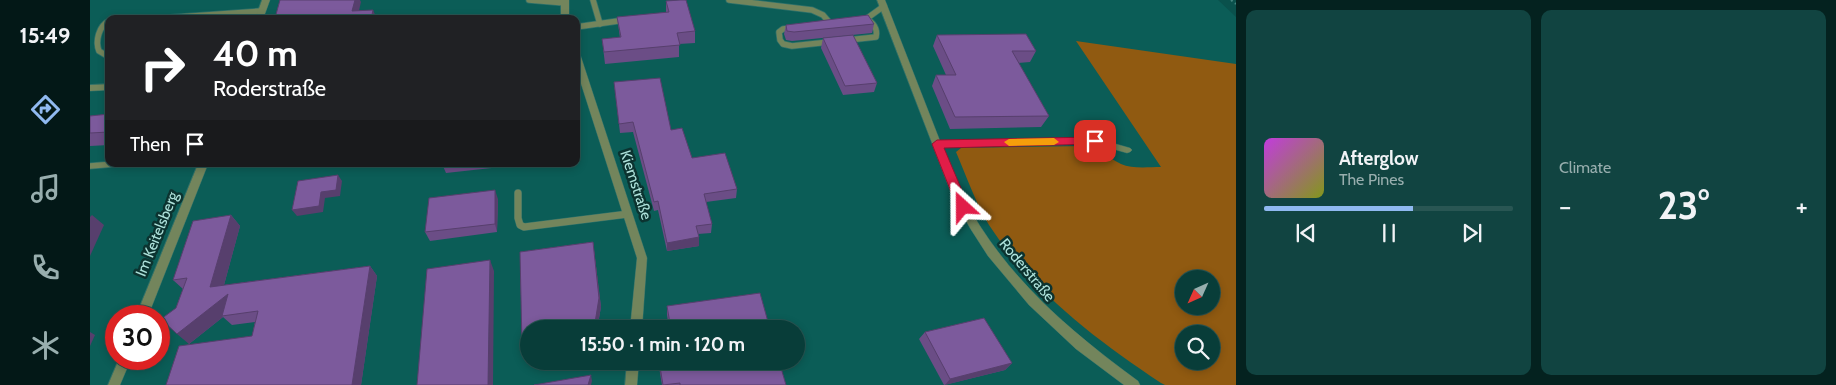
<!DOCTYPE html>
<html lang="en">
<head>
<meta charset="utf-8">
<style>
  :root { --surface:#083d39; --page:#114441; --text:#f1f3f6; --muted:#98aeae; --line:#295653; --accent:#90b9f0 }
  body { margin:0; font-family:Cabin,sans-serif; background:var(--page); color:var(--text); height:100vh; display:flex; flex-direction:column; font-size:19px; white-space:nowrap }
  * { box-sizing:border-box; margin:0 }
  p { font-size:16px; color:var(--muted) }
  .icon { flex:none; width:28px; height:28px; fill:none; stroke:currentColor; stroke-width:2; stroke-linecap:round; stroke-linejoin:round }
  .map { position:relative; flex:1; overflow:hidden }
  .drawer { display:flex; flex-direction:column; gap:10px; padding:10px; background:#04221f; width:600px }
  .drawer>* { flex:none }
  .hud { position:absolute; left:15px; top:15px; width:475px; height:152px; border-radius:10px; box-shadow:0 2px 8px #0003,0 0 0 1px var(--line); background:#202124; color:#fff; overflow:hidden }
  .needle { width:32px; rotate:225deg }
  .fabs { position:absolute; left:1085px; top:270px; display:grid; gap:10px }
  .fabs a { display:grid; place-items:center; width:45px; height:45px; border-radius:50%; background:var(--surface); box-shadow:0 2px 8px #0003,0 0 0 1px var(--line); font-size:25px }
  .speed { position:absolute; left:15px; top:305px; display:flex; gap:10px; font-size:25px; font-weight:700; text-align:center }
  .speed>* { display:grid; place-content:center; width:65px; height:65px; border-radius:50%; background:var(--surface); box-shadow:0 2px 8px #0003,0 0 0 1px var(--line); line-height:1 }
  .speed .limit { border:8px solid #d22; background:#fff; color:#111 }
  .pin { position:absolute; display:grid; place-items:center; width:42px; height:42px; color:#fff; margin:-21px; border-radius:10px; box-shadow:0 2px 8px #0006 }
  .me { position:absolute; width:55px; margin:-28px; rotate:336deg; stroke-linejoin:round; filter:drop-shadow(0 0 4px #0008) }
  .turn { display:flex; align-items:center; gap:18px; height:105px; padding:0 25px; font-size:22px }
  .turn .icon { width:65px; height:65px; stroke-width:2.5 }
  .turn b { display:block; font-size:35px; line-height:42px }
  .then { display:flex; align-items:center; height:48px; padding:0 25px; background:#0003; gap:10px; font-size:19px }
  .big { font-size:38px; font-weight:700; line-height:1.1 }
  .drawer .tile { flex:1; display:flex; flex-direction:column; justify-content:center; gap:8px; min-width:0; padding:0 18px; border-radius:10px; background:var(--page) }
  .song { display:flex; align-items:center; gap:15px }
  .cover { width:60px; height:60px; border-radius:8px; background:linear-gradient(135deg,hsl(290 70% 55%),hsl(70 70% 35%)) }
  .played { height:5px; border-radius:2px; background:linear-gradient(90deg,var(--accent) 60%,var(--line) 60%) }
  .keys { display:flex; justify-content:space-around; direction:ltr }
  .heat { display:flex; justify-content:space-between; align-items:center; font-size:28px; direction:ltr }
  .drawer .tiles { flex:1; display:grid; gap:10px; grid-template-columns:repeat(2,1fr) }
  .trip { position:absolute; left:430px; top:320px; width:285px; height:50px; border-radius:25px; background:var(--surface); box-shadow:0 2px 8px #0003,0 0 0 1px var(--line); font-weight:700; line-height:50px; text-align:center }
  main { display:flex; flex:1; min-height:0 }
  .dock { display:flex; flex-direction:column; width:90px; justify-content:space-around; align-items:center; background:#031817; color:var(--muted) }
  .dock .icon { width:35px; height:35px }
  .dock .selected { color:var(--accent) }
  .dock b { font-size:22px; color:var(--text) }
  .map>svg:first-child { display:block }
  .built { fill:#0b5d57; fill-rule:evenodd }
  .green { fill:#905a11; fill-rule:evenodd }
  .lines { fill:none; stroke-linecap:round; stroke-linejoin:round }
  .service-far1-casing { stroke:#2e716b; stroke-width:7 }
  .service-casing { stroke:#2e716b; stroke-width:8 }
  .minor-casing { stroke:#2e716b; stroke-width:1 }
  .path { stroke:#43847e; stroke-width:2; stroke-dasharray:2 3; stroke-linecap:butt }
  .service-far1 { stroke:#73855c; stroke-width:5.5 }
  .service { stroke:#73855c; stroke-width:7 }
  .minor { fill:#73855c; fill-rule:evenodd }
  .wall { fill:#6b4d86 }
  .shaded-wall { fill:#573f6d }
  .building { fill:#7c5a9c; stroke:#573f6d }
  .route { fill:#e11d48; stroke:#92132f }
  .slow { fill:#f59e0b }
  .labels { text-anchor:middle; stroke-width:5; stroke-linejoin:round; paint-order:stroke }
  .street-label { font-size:15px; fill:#aee2db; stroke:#0c3330 }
</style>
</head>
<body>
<main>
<nav class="dock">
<b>15:49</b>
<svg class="icon selected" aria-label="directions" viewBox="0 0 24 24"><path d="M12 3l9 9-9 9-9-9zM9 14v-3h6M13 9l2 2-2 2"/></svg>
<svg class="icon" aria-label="music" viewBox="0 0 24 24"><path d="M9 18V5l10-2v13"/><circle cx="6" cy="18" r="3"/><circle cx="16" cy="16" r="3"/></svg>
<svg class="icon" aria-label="phone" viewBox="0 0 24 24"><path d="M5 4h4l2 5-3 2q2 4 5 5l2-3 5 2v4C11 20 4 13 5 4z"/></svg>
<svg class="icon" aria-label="climate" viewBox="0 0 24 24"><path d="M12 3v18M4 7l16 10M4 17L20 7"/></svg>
</nav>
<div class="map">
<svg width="1146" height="385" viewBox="0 0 1146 385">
  <rect width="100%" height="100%" fill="#0a514c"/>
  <path class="built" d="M0,0H1128L1146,17V385H0ZM19,19H486V164H19ZM1094,279H1121V306H1094ZM26,316H69V359H26ZM439,329H706V361H439ZM1094,334H1121V361H1094Z"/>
  <path class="green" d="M986,41L1146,64V385H1075L1071,383C1004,338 944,293 899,225C886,204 876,175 866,152L871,148L995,146C1010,148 1018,158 1031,164C1042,169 1058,167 1071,167ZM1094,279H1121V306H1094ZM1094,334H1121V361H1094Z"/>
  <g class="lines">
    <g class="service-far1-casing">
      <g id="service-far1">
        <polyline points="439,0 475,3"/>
        <polyline points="503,0 510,24"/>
        <polyline points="639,0 722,10 733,15 739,22"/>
        <polyline points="59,19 172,11"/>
        <path d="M776,19C783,22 788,29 786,37L702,46L693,44L690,40L689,32L693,29Z"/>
        <polyline points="776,19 794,6"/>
        <path d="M19,21C9,26 5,41 9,51L19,57"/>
        <polyline points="486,27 535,20"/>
        <polyline points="0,166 24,164"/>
      </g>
    </g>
    <g class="service-casing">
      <polyline id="service" points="428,193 428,218 430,225 434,227 538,214"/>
    </g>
    <g class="minor-casing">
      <g id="minor">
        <polygon points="172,0 180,0 173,19 165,19"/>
        <rect x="471" y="0" width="8" height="19"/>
        <path d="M787,0H795L850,141L1005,138L1040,148L1042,150L1040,152L1037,153L1005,144L853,147C860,164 865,181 873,197C915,276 977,329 1048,381L1050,385H1034L986,349L939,305L898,256L880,228L862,195Z"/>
        <polygon points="486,51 490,54 557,258 552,329 540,329 547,258 486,68"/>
        <polygon points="19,84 19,90 0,91 0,85"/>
        <polygon points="108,164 118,164 58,316 46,316"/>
        <polygon points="29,359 41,359 30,385 18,385"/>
        <polygon points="537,361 549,361 547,385 535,385"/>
      </g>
    </g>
    <polyline class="path" points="1141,0 1146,4"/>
    <use href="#service-far1" class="service-far1"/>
    <use href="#service" class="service"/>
    <use href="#minor" class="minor"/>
  </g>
  <g class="wall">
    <polygon points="576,1 605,31 605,43 589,44 589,57 515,64 512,39 530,38 527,17 576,13"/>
    <polygon points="784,24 782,33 702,41 696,40 694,34 696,25"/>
    <polygon points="847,35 946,51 940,62 928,63 959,116 951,127 860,129 842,86 846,75 856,75 843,46"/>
    <polygon points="733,38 787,83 784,92 753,95 731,48"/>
    <polygon points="524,82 581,130 602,158 647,189 646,198 616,202 622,224 621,233 608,234 609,237 609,246 577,251 568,210 564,211 543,132 530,133"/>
    <polygon points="19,114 19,145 0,146 0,116"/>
    <polygon points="142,164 173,164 145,167"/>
    <polygon points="352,164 437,164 356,173"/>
    <polygon points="408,199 407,232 340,241 335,232"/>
    <polygon points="141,215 150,226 134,285 280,266 287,276 271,385 76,385 162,336 165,322 142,325 133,317 99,344 86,308 93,289 83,280"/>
    <polygon points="503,242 511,307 507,329 439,329 439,354 436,354 432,345 430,252"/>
    <polygon points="577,306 680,329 579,329 577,315"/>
    <polygon points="835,332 922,363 915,370 854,385 829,339"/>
    <polygon points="568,361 689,361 696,385 572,385"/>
  </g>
  <g class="shaded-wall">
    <polygon points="265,0 270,0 271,2 267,19 262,11"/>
    <polygon points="283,10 287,19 281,19"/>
    <polygon points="248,175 252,181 250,196 235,198 233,212 207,216 202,210"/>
    <polygon points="405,190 408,199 407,232 405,224"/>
    <polygon points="2,215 14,225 0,256 0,217"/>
    <polygon points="141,215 150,226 131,296 120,287"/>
    <polygon points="609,237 609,246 577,251 577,243"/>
    <polygon points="503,242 511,307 507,329 504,329"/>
    <polygon points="400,260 404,271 403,385 398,385"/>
    <polygon points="280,266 287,276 271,385 262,385"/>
    <polygon points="138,294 132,316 133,317 99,344 87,334"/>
    <polygon points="0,332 5,335 0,346"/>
    <polygon points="922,363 915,370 855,385 860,379"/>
    <polygon points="501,375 502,381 501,385 498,385"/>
  </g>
  <g class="building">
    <polygon points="190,0 265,0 262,11 283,10 281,19 181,19 185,18"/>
    <polygon points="590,0 596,0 605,31 587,33 590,45 514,52 512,39 531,37 527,17 579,12 576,1"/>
    <polygon points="778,15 784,24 704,32 697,31 696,25"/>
    <polygon points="936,34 946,51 922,51 959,116 865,117 846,75 866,75 847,35"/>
    <polygon points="763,35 787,83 755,86 733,38"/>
    <polygon points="570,78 581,130 592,128 602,158 635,153 647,189 614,194 622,224 606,226 609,237 577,243 568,201 564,202 543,122 529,124 524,82"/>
    <polygon points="19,114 19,132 0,133 0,116"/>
    <polygon points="248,175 246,190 231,192 229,206 202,210 208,181"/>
    <polygon points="405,190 405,224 335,232 339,198"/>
    <polygon points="141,215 120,287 280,266 262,385 76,385 89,346 162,336 168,311 132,316 138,294 87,334 71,319 86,308 97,278 83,280 103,221"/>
    <polygon points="503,242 509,298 504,329 439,329 439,344 432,345 430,252"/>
    <polygon points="400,260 398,385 327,385 337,269"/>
    <polygon points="670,293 680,329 581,329 577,306"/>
    <polygon points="894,318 922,363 860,379 835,332"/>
    <polygon points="569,361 689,361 696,385 590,385 590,383 573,385"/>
    <polygon points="501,375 498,385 444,385"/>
  </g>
  <polygon class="route" points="1005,137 1010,141 1005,144 854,148 879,207 873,212 867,207 842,144 847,140"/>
  <polygon class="slow" points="964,138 969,142 964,145 919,146 914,142 919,139"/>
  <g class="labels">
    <g class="street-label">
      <text transform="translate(546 185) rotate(72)" y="5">Kiemstraße</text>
      <text transform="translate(67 234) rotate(-68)" y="5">Im Keitelsberg</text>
      <text transform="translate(937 270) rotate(50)" y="5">Roderstraße</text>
    </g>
  </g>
</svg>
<div class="fabs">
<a><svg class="needle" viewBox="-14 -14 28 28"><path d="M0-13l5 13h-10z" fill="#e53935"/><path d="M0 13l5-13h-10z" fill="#98aeae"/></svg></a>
<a><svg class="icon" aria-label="search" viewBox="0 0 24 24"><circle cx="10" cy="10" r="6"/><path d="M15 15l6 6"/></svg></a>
</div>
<div class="speed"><div class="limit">30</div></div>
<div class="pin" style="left:1005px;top:141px;background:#d93025"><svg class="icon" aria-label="arrive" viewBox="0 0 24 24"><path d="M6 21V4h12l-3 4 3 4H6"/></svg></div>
<svg class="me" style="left:873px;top:207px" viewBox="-20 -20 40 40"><path d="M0-17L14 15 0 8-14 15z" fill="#e11d48" stroke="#fff" stroke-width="4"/></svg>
<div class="trip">15:50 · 1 min · 120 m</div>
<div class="hud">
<div class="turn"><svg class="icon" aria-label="right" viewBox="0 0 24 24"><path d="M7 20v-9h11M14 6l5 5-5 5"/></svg><div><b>40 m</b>Roderstraße</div></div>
<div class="then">Then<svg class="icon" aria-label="arrive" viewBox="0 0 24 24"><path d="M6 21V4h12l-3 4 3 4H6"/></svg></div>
</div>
</div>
<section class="drawer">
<div class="tiles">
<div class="tile">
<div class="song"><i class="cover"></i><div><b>Afterglow</b><p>The Pines</p></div></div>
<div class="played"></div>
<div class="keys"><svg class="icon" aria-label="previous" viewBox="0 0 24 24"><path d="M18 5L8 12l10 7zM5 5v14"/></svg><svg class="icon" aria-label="pause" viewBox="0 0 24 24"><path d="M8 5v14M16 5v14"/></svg><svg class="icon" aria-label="next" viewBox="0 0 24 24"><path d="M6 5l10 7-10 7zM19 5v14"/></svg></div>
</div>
<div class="tile"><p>Climate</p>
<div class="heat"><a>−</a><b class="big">23°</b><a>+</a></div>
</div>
</div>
</section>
</main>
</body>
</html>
